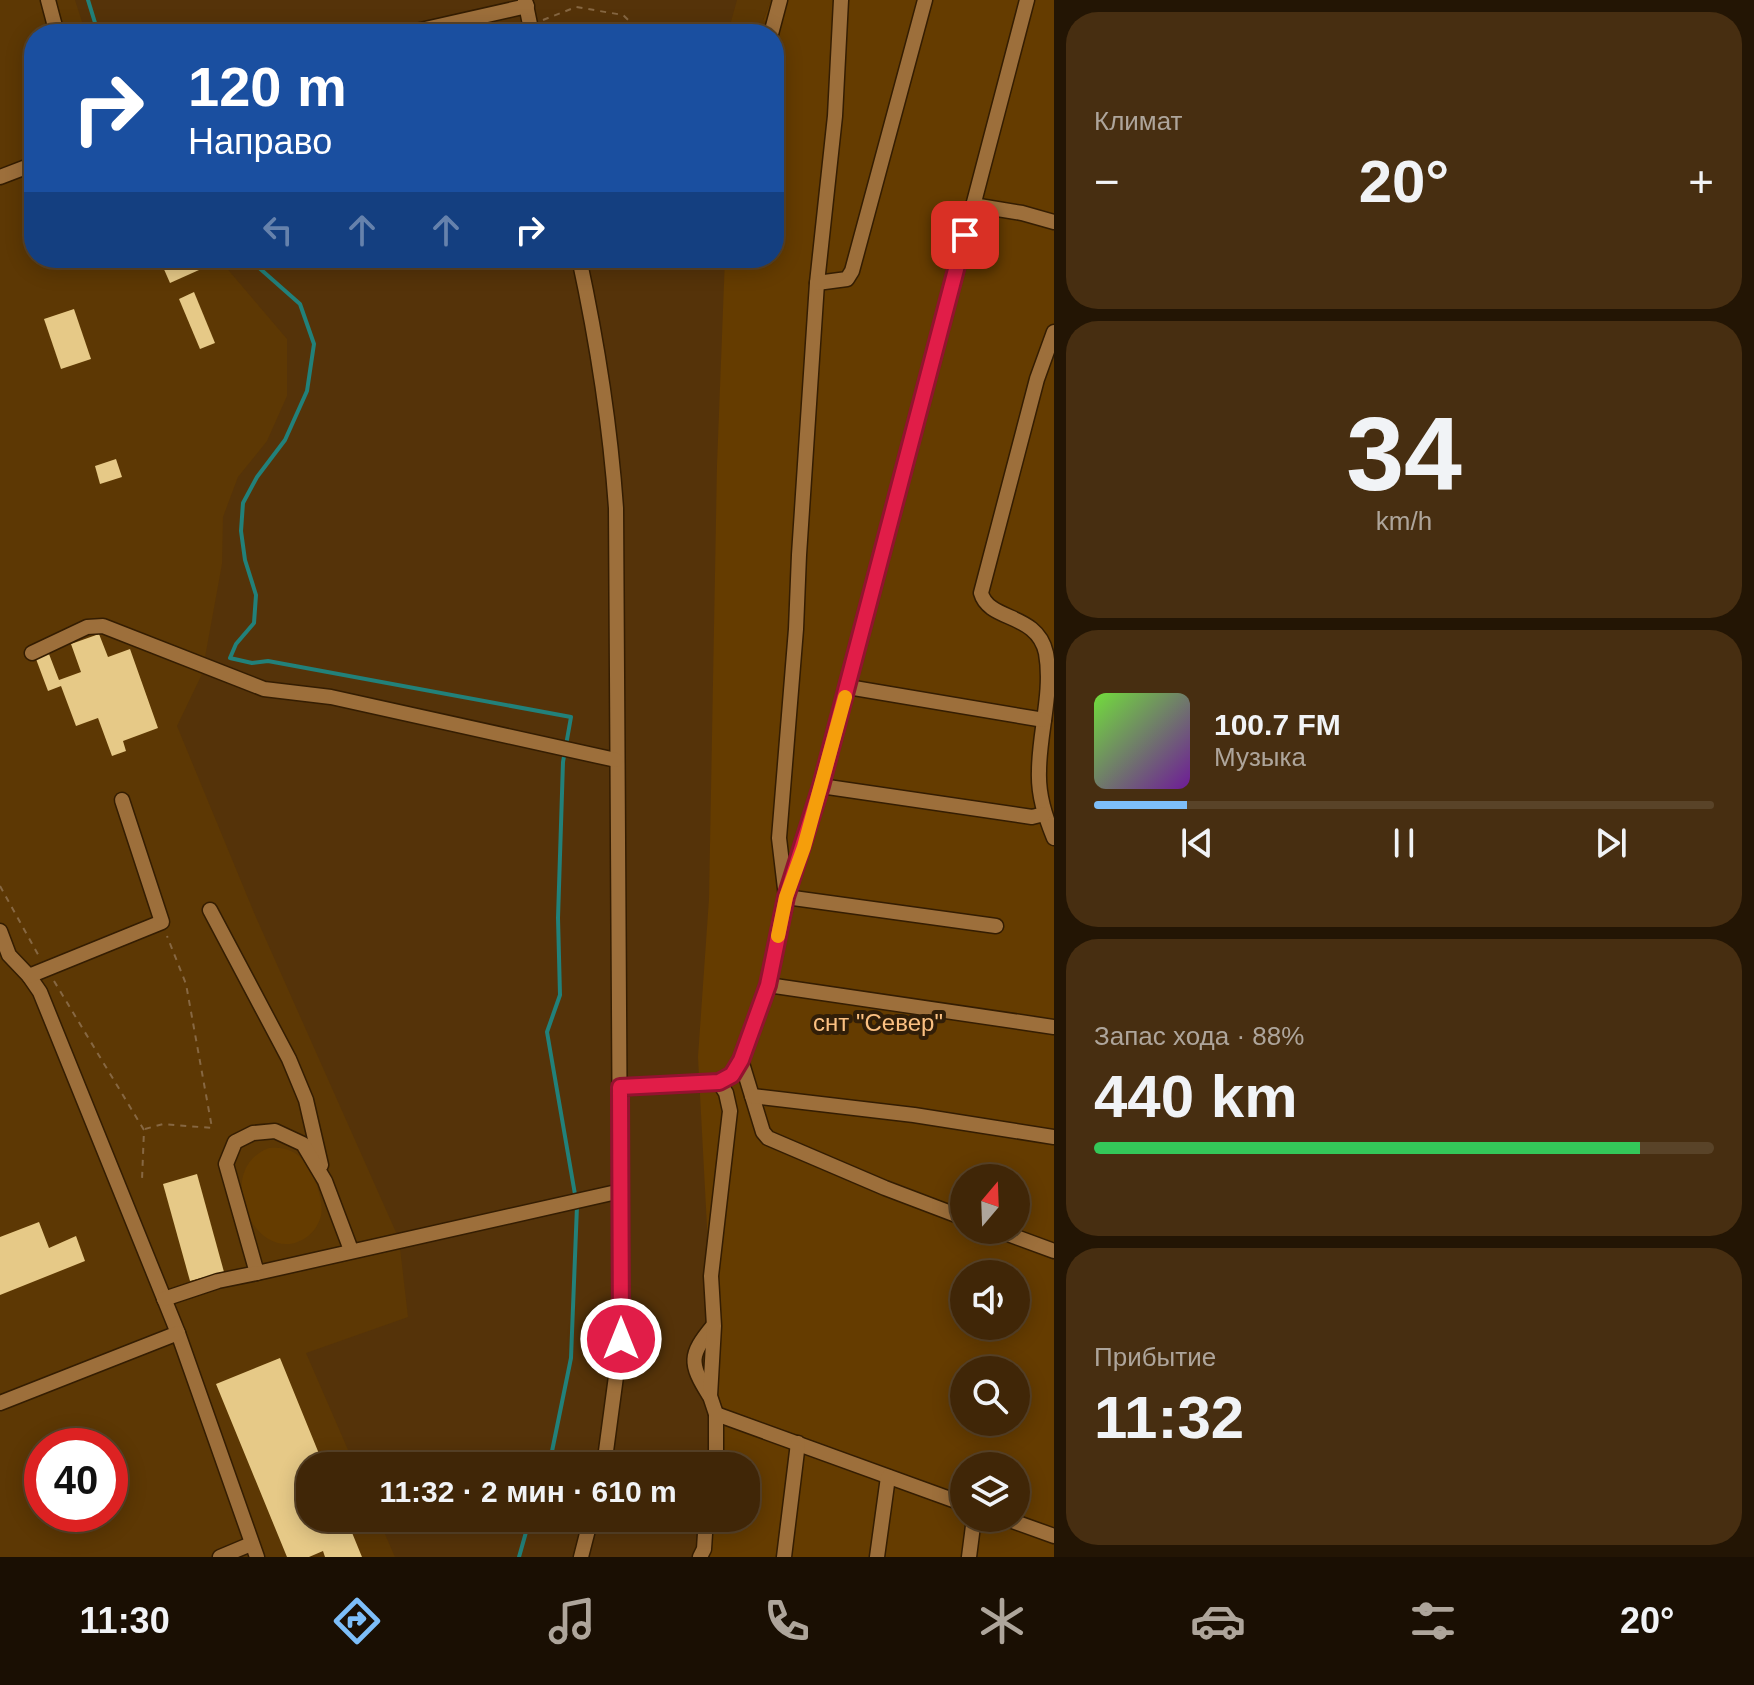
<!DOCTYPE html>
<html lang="ru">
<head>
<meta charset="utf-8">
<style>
  :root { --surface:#402607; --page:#472e11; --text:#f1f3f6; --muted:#aea59b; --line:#594328; --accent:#7dbef9 }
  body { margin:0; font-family:Arial,sans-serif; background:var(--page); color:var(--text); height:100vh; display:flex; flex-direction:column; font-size:30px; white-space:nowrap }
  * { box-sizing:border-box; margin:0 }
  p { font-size:26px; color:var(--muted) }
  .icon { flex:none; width:44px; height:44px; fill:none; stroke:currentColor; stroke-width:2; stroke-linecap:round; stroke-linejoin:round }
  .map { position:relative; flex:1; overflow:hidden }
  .sheet { display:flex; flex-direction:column; gap:12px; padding:12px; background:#231504; width:700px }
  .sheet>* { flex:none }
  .banner { position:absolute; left:24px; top:24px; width:760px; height:244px; border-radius:32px; box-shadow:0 4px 20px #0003,0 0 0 2px var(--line); background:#1a4fa0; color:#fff; overflow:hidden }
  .needle { width:52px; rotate:19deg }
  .controls { position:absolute; left:950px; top:1164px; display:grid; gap:16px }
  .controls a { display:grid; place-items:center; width:80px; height:80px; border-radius:50%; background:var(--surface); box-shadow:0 4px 20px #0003,0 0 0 2px var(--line); font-size:40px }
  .speed { position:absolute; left:24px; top:1428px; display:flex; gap:16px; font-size:40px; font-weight:700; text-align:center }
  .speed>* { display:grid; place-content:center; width:104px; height:104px; border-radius:50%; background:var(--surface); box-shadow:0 4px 20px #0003,0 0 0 2px var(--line); line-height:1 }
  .speed .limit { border:12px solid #d22; background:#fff; color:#111 }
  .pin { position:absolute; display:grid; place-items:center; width:68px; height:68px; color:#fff; margin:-34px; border-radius:16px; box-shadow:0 4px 12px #0006 }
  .me { position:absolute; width:88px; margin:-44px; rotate:0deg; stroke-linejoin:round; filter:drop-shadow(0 0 6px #0008) }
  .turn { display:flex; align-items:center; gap:28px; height:168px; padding:0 32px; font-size:36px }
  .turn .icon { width:104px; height:104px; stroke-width:2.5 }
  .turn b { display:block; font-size:56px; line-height:68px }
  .lanes { display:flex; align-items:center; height:76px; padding:0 32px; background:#0003; justify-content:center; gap:40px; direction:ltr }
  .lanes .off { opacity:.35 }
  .big { font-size:60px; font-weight:700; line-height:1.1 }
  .sheet .tile { flex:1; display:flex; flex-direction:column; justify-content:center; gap:12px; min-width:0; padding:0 28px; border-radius:32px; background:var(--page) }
  .sheet .dial { align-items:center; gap:0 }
  .dial b { font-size:104px; line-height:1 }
  .song { display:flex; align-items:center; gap:24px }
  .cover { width:96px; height:96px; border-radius:12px; background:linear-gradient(135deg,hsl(100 70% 55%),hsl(280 70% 35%)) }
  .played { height:8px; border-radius:4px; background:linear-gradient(90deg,var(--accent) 15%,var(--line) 15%) }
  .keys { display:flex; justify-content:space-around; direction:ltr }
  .heat { display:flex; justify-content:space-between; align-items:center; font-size:44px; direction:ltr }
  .charge { height:12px; border-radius:6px; background:linear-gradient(90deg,#34c759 88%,var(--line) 0) }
  .trip { position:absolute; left:296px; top:1452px; width:464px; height:80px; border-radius:32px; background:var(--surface); box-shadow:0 4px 20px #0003,0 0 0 2px var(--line); font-weight:700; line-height:80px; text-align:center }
  .dock { display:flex; height:128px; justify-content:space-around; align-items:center; background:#1a0f03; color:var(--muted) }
  .dock .icon { width:56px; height:56px }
  .dock .active { color:var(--accent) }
  .dock b { font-size:36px; color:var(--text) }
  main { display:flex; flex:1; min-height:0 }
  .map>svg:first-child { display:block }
  .built { fill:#5d3804; fill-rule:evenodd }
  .green { fill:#653c00; fill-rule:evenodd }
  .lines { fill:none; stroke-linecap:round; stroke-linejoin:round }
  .stream { stroke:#22817a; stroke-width:4 }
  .building { fill:#e6c987 }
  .minor-casing { stroke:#341d02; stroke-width:17 }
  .path { stroke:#866742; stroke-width:2; stroke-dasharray:6 6; stroke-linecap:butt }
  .minor { stroke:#9d6f3b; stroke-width:14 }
  .route-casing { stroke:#92132f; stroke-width:20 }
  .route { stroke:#e11d48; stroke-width:14 }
  .slow { stroke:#f59e0b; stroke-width:14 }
  .labels { text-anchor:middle; stroke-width:8; stroke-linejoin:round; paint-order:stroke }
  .park-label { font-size:24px; fill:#fbc082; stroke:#311e08 }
</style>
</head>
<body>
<main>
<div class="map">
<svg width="1054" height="1557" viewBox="0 0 1054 1557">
  <rect width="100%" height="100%" fill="#553309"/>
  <g class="built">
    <path d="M0,0H75L86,34H34V258H218L287,339V396L267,441L238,477L223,517L222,564L202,674L177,726L255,915L399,1239L408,1317L306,1353L355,1466H310V1518H378L395,1557H0ZM42,1446H110V1514H42Z"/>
    <polygon points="737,0 771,0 763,20 771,23 768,34 755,34 730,25"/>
  </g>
  <g class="green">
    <path d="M771,0H1054V1529L1016,1515V1466H964V1496L721,1407L716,1396L698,1057L709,899L717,465L725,258H774V34L771,24L763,21ZM964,1178H1016V1230H964ZM964,1274H1016V1326H964ZM964,1370H1016V1422H964Z"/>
    <path d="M269,1148C297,1145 308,1162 317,1186C320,1196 323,1205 321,1216C318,1226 312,1235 302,1240C254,1265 212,1169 269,1148Z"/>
    <polygon points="720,1422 964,1509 964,1518 989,1518 1054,1541 1054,1557 708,1557 712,1518 746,1518 746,1466 716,1466"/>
  </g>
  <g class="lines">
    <g class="stream">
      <polyline points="88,0 96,26 102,34"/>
      <polyline points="248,258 300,304 314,344 307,391 285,440 257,477 243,503 241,531 245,560 256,595 254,623 236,644 230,658 252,663 268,661 571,717 563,762 558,918 560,995 547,1032 577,1206 571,1358 549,1466"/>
      <polyline points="519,1557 530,1518"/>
    </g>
  </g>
  <g class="building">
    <polygon points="159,258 194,258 199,270 170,283"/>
    <polygon points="194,292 215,343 200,349 179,299"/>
    <polygon points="74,309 91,359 61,369 44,319"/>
    <polygon points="116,459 122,477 100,484 95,466"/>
    <polygon points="99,634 108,657 130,649 158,728 123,741 126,751 112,756 98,718 76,726 61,686 48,691 36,659 49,654 59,680 81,672 71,644"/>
    <polygon points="197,1174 224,1272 190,1281 163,1184"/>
    <polygon points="39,1222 49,1248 76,1236 85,1261 0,1295 0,1237"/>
    <polygon points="280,1358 324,1466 310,1466 310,1518 346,1518 362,1557 325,1557 323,1551 309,1557 287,1557 216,1384"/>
  </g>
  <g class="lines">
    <g class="minor-casing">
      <g id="minor">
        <polyline points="48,0 57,34"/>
        <polyline points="525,0 532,34"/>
        <polyline points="841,0 835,116 817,283 799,555 796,629 779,838 786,897 996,926"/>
        <polyline points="403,34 527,6"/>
        <polyline points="771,34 780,0"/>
        <polyline points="0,177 34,164"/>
        <polyline points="973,205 1022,213 1054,222"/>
        <path d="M579,258C597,341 610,423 616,508L621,1339L604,1466"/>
        <polyline points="817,283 847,279 852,271 925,0"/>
        <path d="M1054,332L1037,379L981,593C989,622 1037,612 1046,653C1053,692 1039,733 1039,771C1038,795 1045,816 1054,838"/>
        <polyline points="32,653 87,627 103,626 264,689 331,697 616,760"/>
        <polyline points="848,687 1044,720"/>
        <polyline points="821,786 1032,817 1044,814"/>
        <polyline points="210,910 289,1059 306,1100 321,1165"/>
        <polyline points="0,931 9,955 29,976 40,992 178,1333 257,1557"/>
        <polyline points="29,976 162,922 122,800"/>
        <polyline points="768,985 1054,1027"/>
        <polyline points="741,1060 763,1132 768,1138 885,1188 964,1218"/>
        <polyline points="620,1087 719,1082 732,1075 741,1060 768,985 786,897 821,786 1027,0"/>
        <polyline points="752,1096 914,1115 1054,1137"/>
        <polyline points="997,1230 1054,1251"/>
        <polyline points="351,1250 325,1181 303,1144 275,1131 253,1133 235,1142 226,1164 257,1273 621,1191"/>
        <polyline points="164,1299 218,1281 257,1273"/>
        <path d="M709,1395C689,1363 689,1355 713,1326"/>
        <polyline points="0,1403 178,1333"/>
        <polyline points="716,1414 964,1504"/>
        <polyline points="716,1466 716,1414 710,1396 714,1326 711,1276 730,1111 726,1093 719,1082"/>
        <polyline points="1004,1518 1054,1536"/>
        <polyline points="220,1557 251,1544"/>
        <polyline points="581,1557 591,1518"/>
        <polyline points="700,1557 704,1549 706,1518"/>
        <polyline points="784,1557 798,1443"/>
        <polyline points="877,1557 888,1477"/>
        <polyline points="969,1557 974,1518"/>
      </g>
    </g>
    <g class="path">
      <polyline points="543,20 576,7 623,15 643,34"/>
      <polyline points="0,886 40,958"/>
      <polyline points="54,981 144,1130 142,1180"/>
      <polyline points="145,1129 163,1124 212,1128 186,984 167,936"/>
    </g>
    <use href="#minor" class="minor"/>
  </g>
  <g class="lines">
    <g class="route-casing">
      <polyline id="route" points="621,1339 620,1087 719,1082 732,1075 741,1060 768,985 786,897 821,786 965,235"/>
    </g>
    <use href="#route" class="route"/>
    <polyline class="slow" points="778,936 786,897 804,847 845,697"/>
  </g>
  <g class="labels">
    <g class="park-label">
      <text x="878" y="1031">снт "Север"</text>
    </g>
  </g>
</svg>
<div class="controls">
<a><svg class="needle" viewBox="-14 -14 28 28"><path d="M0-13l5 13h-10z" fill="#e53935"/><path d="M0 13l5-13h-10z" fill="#aea59b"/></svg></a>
<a><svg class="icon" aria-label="sound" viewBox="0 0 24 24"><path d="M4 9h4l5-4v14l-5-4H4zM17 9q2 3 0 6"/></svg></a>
<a><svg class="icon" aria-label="search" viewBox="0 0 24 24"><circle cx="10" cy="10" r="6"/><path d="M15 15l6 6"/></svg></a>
<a><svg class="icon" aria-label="layers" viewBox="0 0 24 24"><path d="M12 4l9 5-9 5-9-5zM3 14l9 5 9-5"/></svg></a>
</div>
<div class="speed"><div class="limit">40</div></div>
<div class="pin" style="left:965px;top:235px;background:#d93025"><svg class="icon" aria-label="arrive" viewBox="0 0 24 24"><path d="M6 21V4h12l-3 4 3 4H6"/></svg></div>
<svg class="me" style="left:621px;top:1339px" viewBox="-20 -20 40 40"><circle r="17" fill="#e11d48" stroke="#fff" stroke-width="3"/><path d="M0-11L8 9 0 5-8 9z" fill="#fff"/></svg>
<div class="trip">11:32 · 2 мин · 610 m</div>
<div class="banner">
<div class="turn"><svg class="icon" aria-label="right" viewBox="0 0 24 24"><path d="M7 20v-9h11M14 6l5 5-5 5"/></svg><div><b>120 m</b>Направо</div></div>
<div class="lanes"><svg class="icon off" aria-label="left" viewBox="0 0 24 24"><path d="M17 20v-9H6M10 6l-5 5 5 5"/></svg><svg class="icon off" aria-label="ahead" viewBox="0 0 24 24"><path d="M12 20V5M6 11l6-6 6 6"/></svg><svg class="icon off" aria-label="ahead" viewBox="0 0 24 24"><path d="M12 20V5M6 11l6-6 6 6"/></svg><svg class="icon" aria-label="right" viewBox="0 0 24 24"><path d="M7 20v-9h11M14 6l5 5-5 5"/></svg></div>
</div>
</div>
<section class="sheet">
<div class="tile"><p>Климат</p>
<div class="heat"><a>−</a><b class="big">20°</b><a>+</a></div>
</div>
<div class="tile dial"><b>34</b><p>km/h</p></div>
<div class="tile">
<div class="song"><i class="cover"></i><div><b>100.7 FM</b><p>Музыка</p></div></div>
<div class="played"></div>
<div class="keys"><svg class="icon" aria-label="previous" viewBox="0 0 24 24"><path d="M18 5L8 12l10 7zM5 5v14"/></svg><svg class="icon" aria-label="pause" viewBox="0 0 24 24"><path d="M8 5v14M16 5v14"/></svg><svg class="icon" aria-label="next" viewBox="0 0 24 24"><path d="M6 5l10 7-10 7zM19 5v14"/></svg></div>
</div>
<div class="tile"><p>Запас хода · 88%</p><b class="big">440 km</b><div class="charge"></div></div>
<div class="tile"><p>Прибытие</p><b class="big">11:32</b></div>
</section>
</main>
<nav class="dock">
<b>11:30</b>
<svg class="icon active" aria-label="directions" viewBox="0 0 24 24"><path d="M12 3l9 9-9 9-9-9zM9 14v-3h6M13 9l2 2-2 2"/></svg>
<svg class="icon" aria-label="music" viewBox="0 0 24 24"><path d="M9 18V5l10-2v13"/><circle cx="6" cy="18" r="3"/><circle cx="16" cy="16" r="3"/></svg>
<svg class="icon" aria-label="phone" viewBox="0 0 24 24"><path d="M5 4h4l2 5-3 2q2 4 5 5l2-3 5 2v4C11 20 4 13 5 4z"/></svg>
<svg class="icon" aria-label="climate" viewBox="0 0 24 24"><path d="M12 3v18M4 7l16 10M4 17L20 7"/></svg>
<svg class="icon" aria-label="car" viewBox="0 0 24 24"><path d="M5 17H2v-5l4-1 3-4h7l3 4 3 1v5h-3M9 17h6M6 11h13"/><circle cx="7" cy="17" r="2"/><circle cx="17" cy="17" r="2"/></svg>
<svg class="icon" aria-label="filters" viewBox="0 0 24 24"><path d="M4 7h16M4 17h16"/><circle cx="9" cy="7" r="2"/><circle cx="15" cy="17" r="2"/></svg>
<b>20°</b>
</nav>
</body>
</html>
